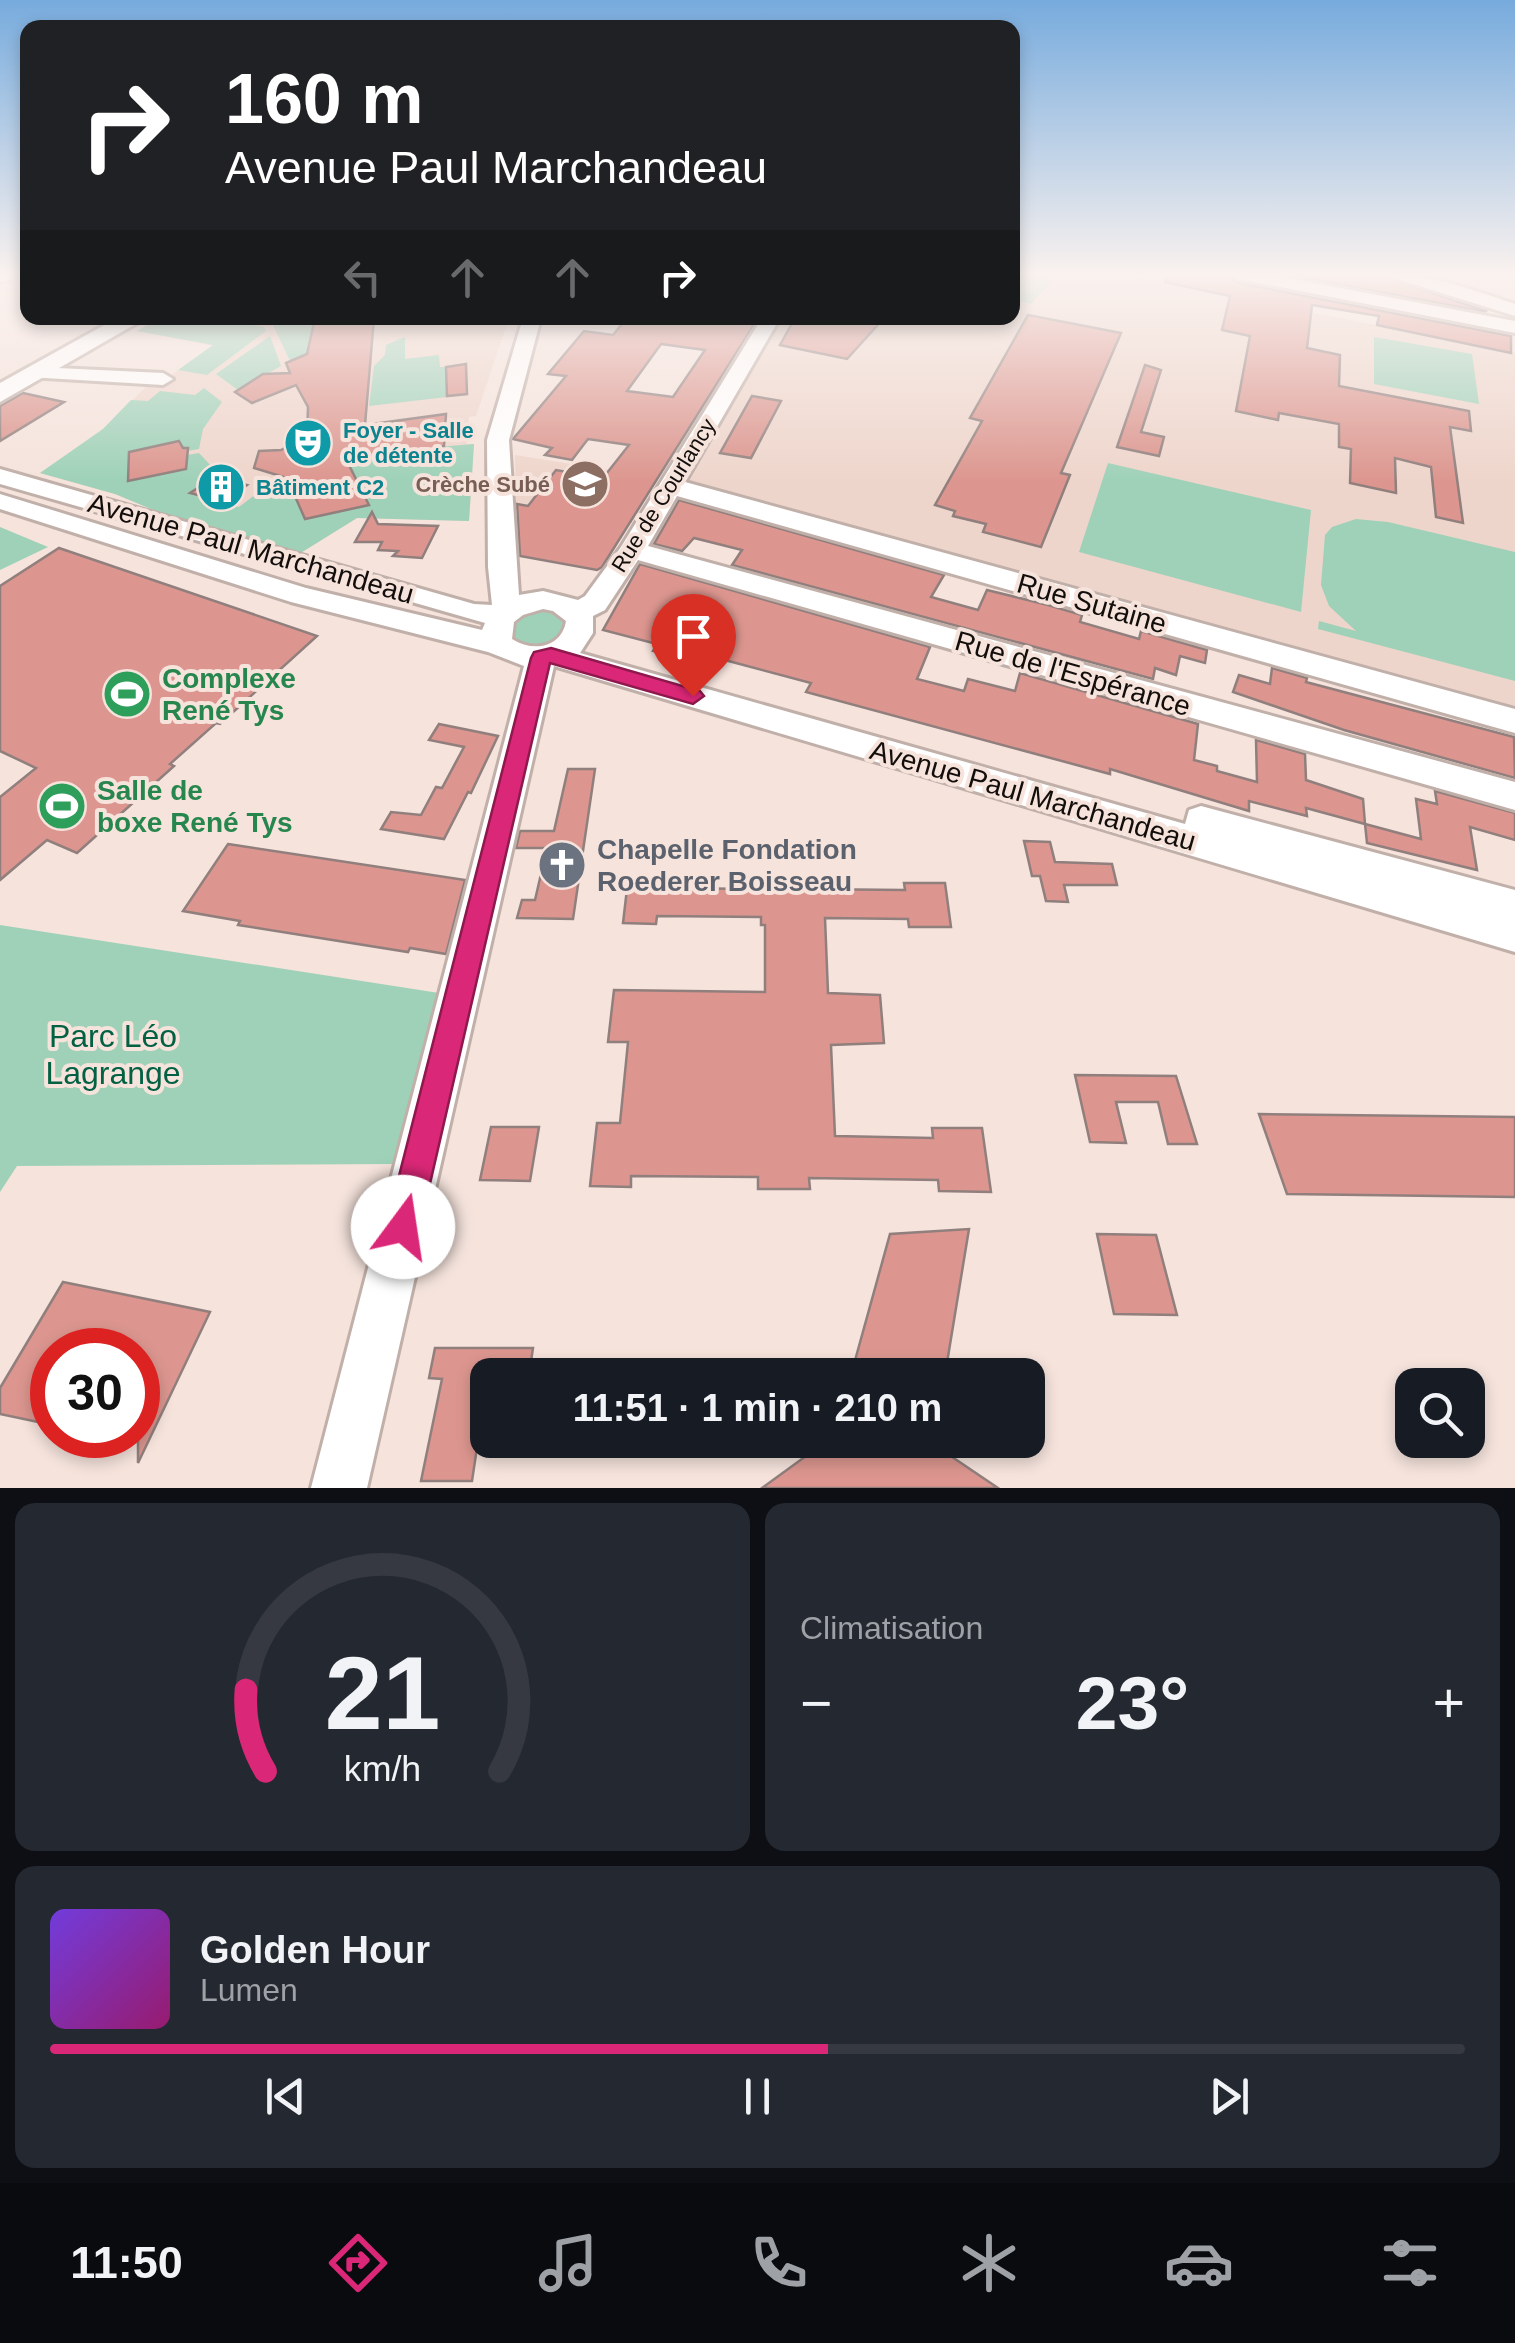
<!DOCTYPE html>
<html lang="fr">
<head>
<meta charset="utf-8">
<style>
  :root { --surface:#171b24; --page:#242831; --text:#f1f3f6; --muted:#9ea1a6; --line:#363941; --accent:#db2777 }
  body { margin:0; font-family:Helvetica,sans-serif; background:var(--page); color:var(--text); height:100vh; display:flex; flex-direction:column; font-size:38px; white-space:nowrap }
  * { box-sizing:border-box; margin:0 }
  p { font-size:32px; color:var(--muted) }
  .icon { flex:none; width:55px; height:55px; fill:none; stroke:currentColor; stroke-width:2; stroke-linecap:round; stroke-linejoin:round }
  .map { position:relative; height:1488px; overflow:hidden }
  .side { display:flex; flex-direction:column; gap:15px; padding:15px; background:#0d0f14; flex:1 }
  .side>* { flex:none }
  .hud { position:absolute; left:20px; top:20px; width:1000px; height:305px; border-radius:20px; box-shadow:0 5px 15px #0003; background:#202124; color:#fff; overflow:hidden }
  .tools { position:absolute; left:1395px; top:1368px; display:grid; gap:20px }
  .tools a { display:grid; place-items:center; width:90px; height:90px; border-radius:20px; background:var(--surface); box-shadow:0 5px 15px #0003; font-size:50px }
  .speed { position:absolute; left:30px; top:1328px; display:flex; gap:20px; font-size:50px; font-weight:700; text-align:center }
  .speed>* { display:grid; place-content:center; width:130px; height:130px; border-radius:50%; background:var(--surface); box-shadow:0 5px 15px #0003; line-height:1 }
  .speed .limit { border:15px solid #d22; background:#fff; color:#111 }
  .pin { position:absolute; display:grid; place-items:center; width:85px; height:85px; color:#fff; margin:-102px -42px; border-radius:50% 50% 50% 0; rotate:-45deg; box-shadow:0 0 10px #0007 }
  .pin .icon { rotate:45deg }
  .me { position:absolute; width:110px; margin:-55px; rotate:14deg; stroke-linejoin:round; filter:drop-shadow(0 0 8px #0008) }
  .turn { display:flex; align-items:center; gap:35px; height:210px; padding:0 40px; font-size:45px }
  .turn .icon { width:130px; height:130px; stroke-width:2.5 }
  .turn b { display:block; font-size:70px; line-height:85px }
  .lanes { display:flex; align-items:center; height:95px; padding:0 40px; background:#0003; justify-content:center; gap:50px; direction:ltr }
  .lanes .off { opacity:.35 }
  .big { font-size:75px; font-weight:700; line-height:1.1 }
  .side .tile { flex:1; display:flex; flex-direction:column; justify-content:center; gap:15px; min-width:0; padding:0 35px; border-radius:20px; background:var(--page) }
  .side .dial { align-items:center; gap:0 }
  .dial svg { height:260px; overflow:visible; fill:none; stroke:var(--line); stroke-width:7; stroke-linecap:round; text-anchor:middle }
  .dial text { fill:var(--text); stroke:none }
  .song { display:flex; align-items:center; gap:30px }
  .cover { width:120px; height:120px; border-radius:15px; background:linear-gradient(135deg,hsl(260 70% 55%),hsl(320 70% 35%)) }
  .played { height:10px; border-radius:5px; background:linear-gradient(90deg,var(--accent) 55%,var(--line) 55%) }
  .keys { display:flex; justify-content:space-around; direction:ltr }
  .heat { display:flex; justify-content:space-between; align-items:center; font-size:55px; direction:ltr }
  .side .tiles { flex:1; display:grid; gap:15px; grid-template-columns:1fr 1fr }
  .tile:last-child { grid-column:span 2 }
  .trip { position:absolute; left:470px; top:1358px; width:575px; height:100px; border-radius:20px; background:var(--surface); box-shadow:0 5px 15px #0003; font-weight:700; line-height:100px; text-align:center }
  .dock { display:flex; height:160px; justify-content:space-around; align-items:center; background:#090b0e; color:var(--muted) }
  .dock .icon { width:70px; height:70px }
  .dock .active { color:var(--accent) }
  .dock b { font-size:45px; color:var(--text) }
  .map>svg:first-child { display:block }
  .built { fill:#eed5cb }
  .green { fill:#9ed1b8 }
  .building { fill:#dc968f; stroke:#907f7d; stroke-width:2.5; fill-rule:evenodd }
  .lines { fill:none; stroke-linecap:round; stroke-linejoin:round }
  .minor-casing { stroke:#c1b0a9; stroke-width:6 }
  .major-casing { stroke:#c1b0a9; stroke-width:6 }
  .highway-casing { stroke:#c1b0a9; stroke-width:5 }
  .minor { fill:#fff; fill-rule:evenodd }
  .major { fill:#fff; fill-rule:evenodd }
  .highway { fill:#fff; fill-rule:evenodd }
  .route { fill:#db2777; stroke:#8e194d; stroke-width:2.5 }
  .labels { text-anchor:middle; stroke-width:8; stroke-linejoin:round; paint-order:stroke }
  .far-culture-label { font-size:22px; font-weight:bold; fill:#0d838f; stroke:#f5e3dc; text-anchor:start }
  .far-education-label { font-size:22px; font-weight:bold; fill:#785e54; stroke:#f5e3dc; text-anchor:end }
  .far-street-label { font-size:22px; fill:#130e0b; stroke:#f5e3dc }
  .street-label { font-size:28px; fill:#130e0b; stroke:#f5e3dc }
  .leisure-label { font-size:28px; font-weight:bold; fill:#27864d; stroke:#f5e3dc; text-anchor:start }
  .worship-label { font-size:28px; font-weight:bold; fill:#5b616d; stroke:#f5e3dc; text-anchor:start }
  .near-park-label { font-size:32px; fill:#026143; stroke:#f5e3dc }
</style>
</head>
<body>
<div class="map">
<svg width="1515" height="1488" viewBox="0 0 1515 1488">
  <rect width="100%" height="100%" fill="#f5e3dc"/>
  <g class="built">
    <polygon points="1013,274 1121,274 1515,353 1515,713 695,485 690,480 783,318 1012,318"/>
    <polygon points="160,318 509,318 476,416 469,417 467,444 474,444 469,521 357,518 299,554 187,524 115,494 40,473 103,429 147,386 155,386 214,346 137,331"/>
    <polygon points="515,455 659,478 631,524 516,504"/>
  </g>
  <g class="green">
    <polygon points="1013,274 1058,274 1031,304 1013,300"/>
    <polygon points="160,318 253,320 248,324 264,327 266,331 207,375 178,370 213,345 137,331"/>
    <polygon points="283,318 315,318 311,335 325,349 290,361 273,325"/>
    <polygon points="270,336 281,366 238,390 216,374"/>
    <polygon points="405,337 405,359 439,355 440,367 446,367 447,397 369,406 374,366 385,355 386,345"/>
    <polygon points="1374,337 1472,354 1479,404 1374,384"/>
    <polygon points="204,388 222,402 203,429 199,449 187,451 178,441 129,452 128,481 178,470 187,455 199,453 213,468 239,478 221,478 191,493 239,507 260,491 284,488 284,483 314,478 302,494 295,496 305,519 352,509 344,467 357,459 435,453 436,447 474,444 469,521 357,518 299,554 187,524 115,494 40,473 103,429 131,400 148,401 160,391 195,395"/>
    <polygon points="1108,463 1311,510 1301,612 1079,552"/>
    <polygon points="1356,519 1388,522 1515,552 1515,681 1318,629 1319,621 1356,631 1329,606 1321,585 1325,535 1332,527"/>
    <polygon points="0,527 48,547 0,570"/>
    <polygon points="534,608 553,609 566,618 568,632 545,649 514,647 506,628 509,622"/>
    <polygon points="0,925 439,993 394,1164 17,1166 0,1192"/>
  </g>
  <g class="building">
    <polygon points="1166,274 1227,274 1238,283 1511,336 1511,353 1377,325 1379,316 1312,305 1307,348 1340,355 1339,386 1469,411 1471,431 1450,427 1463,523 1436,517 1431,467 1395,458 1396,493 1350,483 1351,449 1339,447 1339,424 1279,413 1278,420 1236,411 1250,336 1222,330 1230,296 1165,282"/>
    <polygon points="1285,274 1377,274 1486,311 1485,312"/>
    <polygon points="1028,315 1121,333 1061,473 1070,475 1041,547 983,532 986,524 953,516 955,511 935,505 982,421 970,418"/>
    <polygon points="315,318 374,318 365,425 446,414 444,446 436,447 435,453 347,461 369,505 305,519 287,478 254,468 259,451 281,450 307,436 308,407 296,385 252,403 235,392 263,374 290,373 286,363 307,354"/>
    <path d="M627,318H758L602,567L597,570L520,556L517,504L528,506L556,470L603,478L629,445L588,439L572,460L545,455L552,448L513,439L566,376L548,374L584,331L613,335ZM661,344L705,350L673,397L627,391Z"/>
    <polygon points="795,318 884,318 847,359 780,345"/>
    <polygon points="466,364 467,394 447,396 446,367"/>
    <polygon points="1145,365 1161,370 1141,432 1164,437 1159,456 1117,447"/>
    <polygon points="23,393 64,402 0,441 0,406"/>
    <polygon points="752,396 781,401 751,458 720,453"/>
    <polygon points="179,441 183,448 188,448 186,469 128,481 129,452"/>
    <polygon points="213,478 221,478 247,485 225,502 190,493"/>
    <polygon points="679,500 944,575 931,597 978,610 987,590 1048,605 1082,615 1080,622 1139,639 1141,631 1207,650 1205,663 1180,656 1176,675 1155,668 1153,679 732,565 742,550 694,538 682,551 654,544"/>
    <polygon points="372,512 378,524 438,526 422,558 393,556 398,551 378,550 382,542 355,542"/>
    <polygon points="59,548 317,636 220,724 216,723 170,764 174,766 77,853 47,840 0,880 0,797 36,768 0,751 0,586"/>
    <polygon points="640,564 930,647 917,679 964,691 968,679 1015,691 1020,673 1198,724 1194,760 1217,766 1217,771 1257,782 1256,740 1305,754 1306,780 1363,799 1365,824 1306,808 1307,816 1249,801 1249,811 1110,769 1110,774 806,692 811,683 736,663 687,650 682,658 653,651 657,644 603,630"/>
    <polygon points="1272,668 1307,678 1306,682 1514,737 1515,778 1344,730 1233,692 1239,675 1270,684"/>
    <polygon points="439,724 498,736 471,793 468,792 444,839 381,829 391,812 421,815 436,787 442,788 464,747 429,740"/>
    <polygon points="568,769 595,769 573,919 517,918 522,900 535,900 547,848 516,848 520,831 554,831"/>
    <polygon points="1435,791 1515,813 1515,840 1470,827 1477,870 1367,843 1365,824 1421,839 1416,799 1437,804"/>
    <polygon points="1024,841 1050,842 1055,862 1112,864 1117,885 1064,885 1068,902 1046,901 1040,876 1032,876"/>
    <polygon points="228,844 465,880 446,954 410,948 408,952 238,925 240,921 183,911"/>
    <polygon points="628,880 660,881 659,888 761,889 761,882 802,882 802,889 905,890 904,883 945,883 951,927 909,927 908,919 825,918 828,993 880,995 884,1043 831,1045 835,1136 933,1138 932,1128 982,1128 991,1192 939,1191 938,1180 809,1178 810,1189 758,1189 758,1177 631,1176 631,1187 590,1186 597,1123 620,1123 628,1042 608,1042 614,990 765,992 765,925 761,925 761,917 657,916 656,924 623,923"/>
    <polygon points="1075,1075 1176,1076 1197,1144 1168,1144 1158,1102 1116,1102 1126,1143 1090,1142"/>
    <polygon points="1259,1114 1515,1117 1515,1197 1287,1194"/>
    <polygon points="491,1127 539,1127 530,1181 480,1180"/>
    <polygon points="969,1229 945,1375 851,1375 890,1234"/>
    <polygon points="1097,1234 1156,1235 1177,1315 1114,1314"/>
    <polygon points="63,1282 210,1312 138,1463 138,1350 52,1350 52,1425 0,1414 0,1388"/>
    <polygon points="435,1348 533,1348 529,1375 488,1375 472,1481 421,1481 442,1379 429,1378"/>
    <polygon points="828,1440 927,1440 998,1488 762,1488"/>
  </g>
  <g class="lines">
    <g class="minor-casing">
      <g id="minor">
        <polygon points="1230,274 1266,274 1515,321 1515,333 1239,279"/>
        <path d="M1381,274C1429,273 1470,289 1515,304V316Z"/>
        <path d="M523,318H541L509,440L519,595L543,591L578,600L585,596L621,547L762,318H780L685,482L1515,709V733L677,496L648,546L1515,782V810L638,560L605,610L593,616V633L580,653L1185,824L1189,810L1201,806L1515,890V952L554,666L367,1488H311L524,666L488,652L291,602L0,509V494L306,588L482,630L485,623L0,484V469L474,604L492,605L488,567L487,440ZM543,609L553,611L566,621C562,647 534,653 512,639L514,622L523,615Z"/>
        <polygon points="36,367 163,373 173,379 163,385 29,377 26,373"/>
      </g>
    </g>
    <g class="major-casing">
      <polygon id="major" points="117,318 146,318 0,402 0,383"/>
    </g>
    <g class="highway-casing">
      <polygon id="highway" points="0,274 14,274 11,280 0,282"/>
    </g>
    <use href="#minor" class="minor"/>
    <use href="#major" class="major"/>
    <use href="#highway" class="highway"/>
  </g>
  <linearGradient id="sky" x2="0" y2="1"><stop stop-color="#77abdd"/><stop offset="0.57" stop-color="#faf2ef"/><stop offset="1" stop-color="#faf2ef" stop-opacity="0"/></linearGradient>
  <rect width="1515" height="482" fill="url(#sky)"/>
  <polygon class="route" points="551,648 700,691 704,696 693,704 550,663 420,1227 415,1239 403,1244 391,1239 386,1227 531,658 534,652"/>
  <defs>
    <g id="theatre-disc" transform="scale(2.5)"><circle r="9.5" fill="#0f9aa8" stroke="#f5e3dc"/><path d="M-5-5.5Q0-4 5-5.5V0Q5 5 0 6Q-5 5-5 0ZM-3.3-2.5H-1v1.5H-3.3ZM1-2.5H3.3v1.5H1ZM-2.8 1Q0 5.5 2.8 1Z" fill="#fff"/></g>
    <g id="school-disc" transform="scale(2.5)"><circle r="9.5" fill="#8d6e63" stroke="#f5e3dc"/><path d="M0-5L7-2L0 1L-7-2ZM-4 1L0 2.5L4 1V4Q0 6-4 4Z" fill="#fff"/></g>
    <g id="building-disc" transform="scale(2.5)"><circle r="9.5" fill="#0f9aa8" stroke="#f5e3dc"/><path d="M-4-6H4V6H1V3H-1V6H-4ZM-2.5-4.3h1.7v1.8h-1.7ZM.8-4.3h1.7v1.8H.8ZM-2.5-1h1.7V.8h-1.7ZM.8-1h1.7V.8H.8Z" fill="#fff"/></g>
    <g id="stadium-disc" transform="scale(2.5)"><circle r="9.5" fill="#2e9e5b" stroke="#f5e3dc"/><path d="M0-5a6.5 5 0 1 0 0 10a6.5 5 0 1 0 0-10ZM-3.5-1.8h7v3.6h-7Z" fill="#fff"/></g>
    <g id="church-disc" transform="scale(2.5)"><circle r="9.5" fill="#6b7280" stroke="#f5e3dc"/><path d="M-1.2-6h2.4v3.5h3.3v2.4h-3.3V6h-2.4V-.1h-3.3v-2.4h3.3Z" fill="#fff"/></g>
  </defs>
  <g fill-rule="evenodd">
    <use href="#theatre-disc" x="308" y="443"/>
    <use href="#school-disc" x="585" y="484"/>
    <use href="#building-disc" x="221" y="487"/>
    <use href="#stadium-disc" x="127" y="694"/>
    <use href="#stadium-disc" x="62" y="806"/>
    <use href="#church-disc" x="562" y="865"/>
  </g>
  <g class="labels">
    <g class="far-culture-label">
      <text x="343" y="438">Foyer - Salle<tspan x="343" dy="25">de détente</tspan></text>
      <text x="256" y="495">Bâtiment C2</text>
    </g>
    <g class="far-education-label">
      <text x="550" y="492">Crèche Subé</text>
    </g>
    <g class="far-street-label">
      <text transform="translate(663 495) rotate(-58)" y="8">Rue de Courlancy</text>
    </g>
    <g class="street-label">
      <text transform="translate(251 548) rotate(16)" y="10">Avenue Paul Marchandeau</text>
      <text transform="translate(1092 603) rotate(16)" y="10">Rue Sutaine</text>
      <text transform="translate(1073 673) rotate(16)" y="10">Rue de l'Espérance</text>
      <text transform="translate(1033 795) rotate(16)" y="10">Avenue Paul Marchandeau</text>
    </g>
    <g class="leisure-label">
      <text x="162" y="688">Complexe<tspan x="162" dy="32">René Tys</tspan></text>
      <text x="97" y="800">Salle de<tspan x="97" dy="32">boxe René Tys</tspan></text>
    </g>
    <g class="worship-label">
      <text x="597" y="859">Chapelle Fondation<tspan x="597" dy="32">Roederer Boisseau</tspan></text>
    </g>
    <g class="near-park-label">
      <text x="113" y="1047">Parc Léo<tspan x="113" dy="37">Lagrange</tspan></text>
    </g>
  </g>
</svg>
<div class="tools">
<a><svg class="icon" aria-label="search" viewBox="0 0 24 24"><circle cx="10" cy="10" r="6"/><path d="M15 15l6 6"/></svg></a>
</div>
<div class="speed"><div class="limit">30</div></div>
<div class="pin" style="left:693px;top:696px;background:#d93025"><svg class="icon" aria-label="arrive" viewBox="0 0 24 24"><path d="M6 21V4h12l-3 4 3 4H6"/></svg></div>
<svg class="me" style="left:403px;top:1227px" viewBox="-20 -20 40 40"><circle r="19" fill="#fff"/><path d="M0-13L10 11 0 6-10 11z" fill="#db2777"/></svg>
<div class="trip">11:51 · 1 min · 210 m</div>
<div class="hud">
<div class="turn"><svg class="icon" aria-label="right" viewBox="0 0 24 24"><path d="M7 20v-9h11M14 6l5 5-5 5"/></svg><div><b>160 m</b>Avenue Paul Marchandeau</div></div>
<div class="lanes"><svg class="icon off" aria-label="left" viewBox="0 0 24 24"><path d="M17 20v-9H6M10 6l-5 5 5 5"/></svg><svg class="icon off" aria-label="ahead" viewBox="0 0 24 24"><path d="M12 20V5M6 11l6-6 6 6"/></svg><svg class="icon off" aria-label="ahead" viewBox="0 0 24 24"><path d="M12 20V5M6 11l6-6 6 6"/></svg><svg class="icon" aria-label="right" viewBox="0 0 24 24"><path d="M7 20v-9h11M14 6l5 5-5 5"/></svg></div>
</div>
</div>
<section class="side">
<div class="tiles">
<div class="tile dial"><svg viewBox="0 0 100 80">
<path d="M14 69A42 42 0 1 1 86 69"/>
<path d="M14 69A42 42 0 0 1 8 44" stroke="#db2777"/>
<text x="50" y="56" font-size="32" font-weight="700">21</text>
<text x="50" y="72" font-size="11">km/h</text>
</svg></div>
<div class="tile"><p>Climatisation</p>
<div class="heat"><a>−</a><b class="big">23°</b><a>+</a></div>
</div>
<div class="tile">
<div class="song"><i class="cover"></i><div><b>Golden Hour</b><p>Lumen</p></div></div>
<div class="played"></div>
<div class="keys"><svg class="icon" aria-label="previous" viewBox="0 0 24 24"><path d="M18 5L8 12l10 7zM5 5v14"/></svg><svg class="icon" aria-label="pause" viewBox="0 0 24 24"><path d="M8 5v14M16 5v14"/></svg><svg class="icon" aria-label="next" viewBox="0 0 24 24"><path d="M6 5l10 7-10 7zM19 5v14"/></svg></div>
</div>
</div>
</section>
<nav class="dock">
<b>11:50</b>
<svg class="icon active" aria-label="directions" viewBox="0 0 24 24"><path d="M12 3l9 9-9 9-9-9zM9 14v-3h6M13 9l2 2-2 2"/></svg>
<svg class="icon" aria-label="music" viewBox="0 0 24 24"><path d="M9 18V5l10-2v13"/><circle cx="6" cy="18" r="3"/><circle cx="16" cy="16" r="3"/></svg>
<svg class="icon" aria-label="phone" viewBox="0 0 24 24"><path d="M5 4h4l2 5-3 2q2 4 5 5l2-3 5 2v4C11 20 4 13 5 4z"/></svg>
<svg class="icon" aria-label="climate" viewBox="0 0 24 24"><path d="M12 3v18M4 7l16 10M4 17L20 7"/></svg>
<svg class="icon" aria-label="car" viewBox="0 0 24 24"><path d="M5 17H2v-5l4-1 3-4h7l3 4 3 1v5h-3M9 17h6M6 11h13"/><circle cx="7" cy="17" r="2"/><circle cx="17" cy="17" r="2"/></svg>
<svg class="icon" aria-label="filters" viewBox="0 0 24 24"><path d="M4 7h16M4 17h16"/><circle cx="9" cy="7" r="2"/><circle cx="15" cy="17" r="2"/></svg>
</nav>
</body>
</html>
